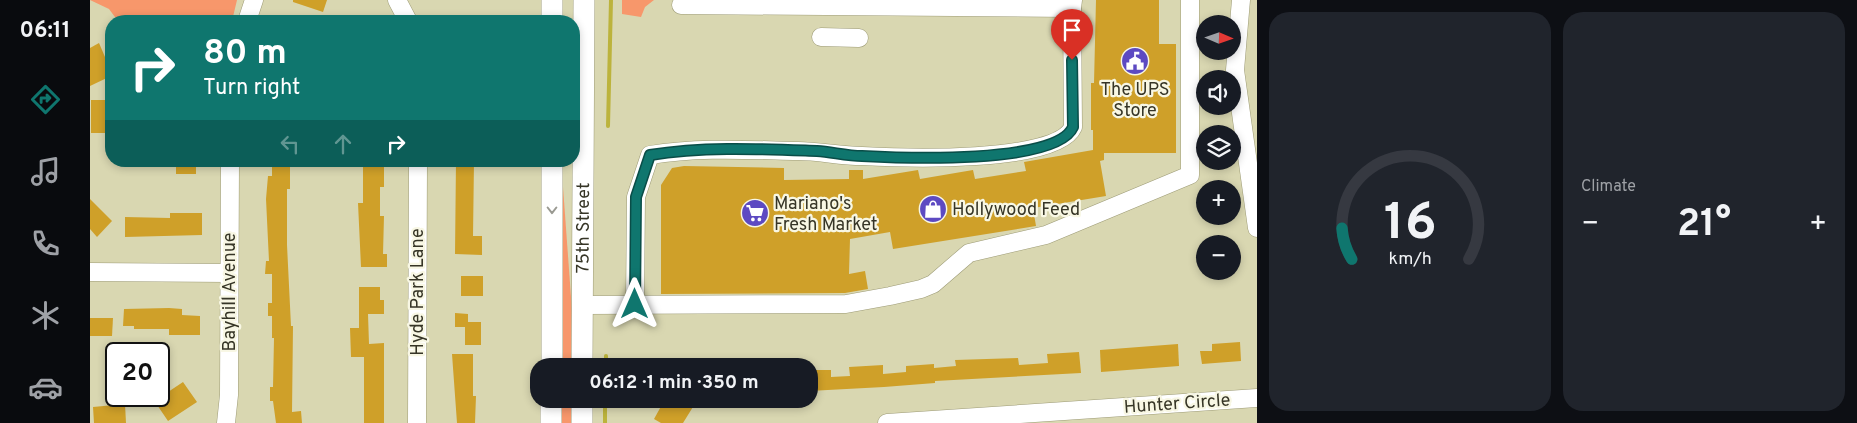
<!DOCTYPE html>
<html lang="en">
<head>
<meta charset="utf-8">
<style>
  :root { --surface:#171b24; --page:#20242c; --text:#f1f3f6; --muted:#9ea1a6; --line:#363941; --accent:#0f766e }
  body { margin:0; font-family:Overpass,sans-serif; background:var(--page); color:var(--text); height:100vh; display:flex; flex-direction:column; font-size:19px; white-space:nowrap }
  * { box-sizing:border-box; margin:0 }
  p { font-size:16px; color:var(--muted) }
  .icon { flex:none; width:28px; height:28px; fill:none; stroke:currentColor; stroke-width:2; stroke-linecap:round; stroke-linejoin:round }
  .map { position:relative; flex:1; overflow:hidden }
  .panel { display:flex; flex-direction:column; gap:12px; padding:12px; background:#0d0f14; width:600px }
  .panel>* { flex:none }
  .hud { position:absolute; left:15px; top:15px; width:475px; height:152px; border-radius:20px; box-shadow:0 2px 8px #0003; background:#0f766e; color:#fff; overflow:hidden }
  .needle { width:32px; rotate:92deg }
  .controls { position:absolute; left:1106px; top:15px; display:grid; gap:10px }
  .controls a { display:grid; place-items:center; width:45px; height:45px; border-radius:50%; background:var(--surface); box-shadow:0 2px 8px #0003; font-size:25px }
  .speed { position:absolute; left:15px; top:342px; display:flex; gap:10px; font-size:25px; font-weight:700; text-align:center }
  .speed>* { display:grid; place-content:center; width:65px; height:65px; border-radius:50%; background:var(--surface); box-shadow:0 2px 8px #0003; line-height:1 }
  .speed .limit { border:2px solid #111; border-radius:8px; background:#fff; color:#111 }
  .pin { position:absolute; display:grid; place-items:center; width:42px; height:42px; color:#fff; margin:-51px -21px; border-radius:50% 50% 50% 0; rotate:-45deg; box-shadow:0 0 5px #0007 }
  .pin .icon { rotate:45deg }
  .me { position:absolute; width:55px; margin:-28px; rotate:0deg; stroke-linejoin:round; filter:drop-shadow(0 0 4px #0008) }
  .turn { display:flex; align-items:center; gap:18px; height:105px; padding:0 15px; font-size:22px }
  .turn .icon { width:65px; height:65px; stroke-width:2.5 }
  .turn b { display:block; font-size:35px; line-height:42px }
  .lanes { display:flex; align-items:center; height:48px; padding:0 15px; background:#0003; justify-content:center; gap:25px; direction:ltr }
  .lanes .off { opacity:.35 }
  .big { font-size:38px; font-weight:700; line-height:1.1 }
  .panel .widget { flex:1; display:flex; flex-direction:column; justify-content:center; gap:8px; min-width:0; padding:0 18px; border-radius:20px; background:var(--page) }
  .panel .dial { align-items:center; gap:0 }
  .dial svg { height:130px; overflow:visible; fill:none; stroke:var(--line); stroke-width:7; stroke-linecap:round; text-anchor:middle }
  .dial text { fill:var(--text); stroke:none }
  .heat { display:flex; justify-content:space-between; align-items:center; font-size:28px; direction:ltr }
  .panel .tiles { flex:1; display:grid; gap:12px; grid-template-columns:repeat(2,1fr) }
  .trip { position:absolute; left:440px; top:358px; width:288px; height:50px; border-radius:20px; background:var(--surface); box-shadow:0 2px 8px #0003; font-weight:700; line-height:50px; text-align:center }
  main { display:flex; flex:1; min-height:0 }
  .dock { display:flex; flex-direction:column; width:90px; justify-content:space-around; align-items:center; background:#090b0e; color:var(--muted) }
  .dock .icon { width:35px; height:35px }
  .dock .current { color:var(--accent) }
  .dock b { font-size:22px; color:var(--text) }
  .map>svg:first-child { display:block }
  .green { fill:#f7976b }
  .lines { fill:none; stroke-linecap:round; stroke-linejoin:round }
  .stream { stroke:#bcb33c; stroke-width:4 }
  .building { fill:#cfa029 }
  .minor-casing { stroke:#9d9b76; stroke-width:19 }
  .major-casing { stroke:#9d9b76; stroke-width:22 }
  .minor { stroke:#fff; stroke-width:18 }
  .major { stroke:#fff; stroke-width:21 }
  .oneway { stroke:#9a9a92 }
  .route-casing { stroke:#0a4d48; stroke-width:12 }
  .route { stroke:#0f766e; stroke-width:9 }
  .labels { text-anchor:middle; stroke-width:4.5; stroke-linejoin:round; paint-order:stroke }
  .poi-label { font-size:18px; fill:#363526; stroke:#f8f7e4; text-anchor:start }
  .street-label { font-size:18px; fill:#363526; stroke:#f8f7e4 }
</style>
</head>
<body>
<main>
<nav class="dock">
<b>06:11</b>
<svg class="icon current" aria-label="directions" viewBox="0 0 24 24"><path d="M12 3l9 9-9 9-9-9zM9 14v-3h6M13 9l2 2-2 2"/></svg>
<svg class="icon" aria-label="music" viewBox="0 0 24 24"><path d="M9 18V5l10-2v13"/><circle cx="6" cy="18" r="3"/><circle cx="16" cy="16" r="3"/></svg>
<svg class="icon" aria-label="phone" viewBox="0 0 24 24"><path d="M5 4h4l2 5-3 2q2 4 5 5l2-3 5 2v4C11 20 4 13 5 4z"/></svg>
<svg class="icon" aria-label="climate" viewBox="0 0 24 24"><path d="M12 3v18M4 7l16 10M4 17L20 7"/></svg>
<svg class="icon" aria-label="car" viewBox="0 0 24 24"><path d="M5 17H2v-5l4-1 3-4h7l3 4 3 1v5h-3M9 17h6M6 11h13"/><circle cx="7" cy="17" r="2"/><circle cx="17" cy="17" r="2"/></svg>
</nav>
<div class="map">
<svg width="1167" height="423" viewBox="0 0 1167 423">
  <rect width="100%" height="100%" fill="#d9d7b1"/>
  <g class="green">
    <polygon points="0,0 147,0 142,21 28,21 19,9"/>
    <polygon points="532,0 564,0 555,7 551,17 532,14"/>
    <polygon points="473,187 485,352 485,366 470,366"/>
    <polygon points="470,399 485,399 484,423 469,423"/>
  </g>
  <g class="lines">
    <g class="stream">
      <polyline points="518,126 521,0"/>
      <polyline points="516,366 516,356"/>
      <polyline points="515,423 515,399"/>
    </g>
  </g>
  <g class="building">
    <polygon points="203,0 237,0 233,12 203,2"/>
    <polygon points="1006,0 1069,0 1069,44 1086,44 1086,153 1014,153 1014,160 1010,161 1016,196 943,208 946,226 803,249 800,232 760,239 759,274 775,271 778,289 755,293 571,294 571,185 582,168 594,166 694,168 694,180 759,179 759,170 773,170 773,179 828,170 830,179 883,170 885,179 936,171 934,162 1003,150 1003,130 1001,130 1001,83 1004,83"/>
    <polygon points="9,43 21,71 21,76 0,86 0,48"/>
    <rect x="1" y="100" width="20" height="33"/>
    <rect x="86" y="161" width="20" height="13"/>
    <polygon points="182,161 200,161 200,189 197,189 197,245 201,326 203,326 202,412 211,411 212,423 186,423 183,401 180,401 180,387 183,387 184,338 182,338 182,316 178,316 178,303 182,303 182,274 175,274 176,261 179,261 176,199 178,176 182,176"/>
    <polygon points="273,161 294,161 294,187 290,187 290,216 294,216 293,254 297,254 297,267 271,267 268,203 273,203"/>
    <polygon points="366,161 384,161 383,236 392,236 392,255 365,254"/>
    <polygon points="0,199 22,221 7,237 0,229"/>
    <polygon points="80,213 112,213 112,235 35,237 35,217 80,218"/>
    <rect x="371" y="276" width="22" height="20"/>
    <polygon points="269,287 290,287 290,300 294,300 294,314 278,314 279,344 294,343 294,423 274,423 274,357 261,357 260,328 269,328"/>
    <polygon points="79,308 92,309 92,315 110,316 110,335 79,335 79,329 44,329 44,326 33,326 34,309"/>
    <polygon points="365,313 378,314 378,322 391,322 391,345 375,345 375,327 365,327"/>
    <polygon points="0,318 23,318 22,336 0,336"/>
    <polygon points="1150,342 1151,361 1112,364 1110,351 1122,351 1122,344"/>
    <polygon points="1088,344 1089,366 1011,372 1010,350"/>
    <polygon points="989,352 991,373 845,381 845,383 794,387 719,391 719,370 741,370 741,377 760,376 759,367 793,365 793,374 816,372 816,366 844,364 844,368 866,366 865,360 928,358 929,365 958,363 957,354"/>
    <polygon points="362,354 383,354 383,396 386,396 385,423 367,423"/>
    <polygon points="93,382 107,402 78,421 61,396 72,396"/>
    <polygon points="584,399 600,399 606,402 593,423 571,423 564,419 574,401 580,405"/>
    <polygon points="35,404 36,423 4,423 3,407"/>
  </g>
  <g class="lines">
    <g class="minor-casing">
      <g id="minor">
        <polyline points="307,0 318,21"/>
        <polyline points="1151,0 1145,70 1167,228"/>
        <polyline points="591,5 982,8"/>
        <polyline points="157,21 164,0"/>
        <polyline points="731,37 769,38"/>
        <polyline points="0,272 139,273"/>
        <path d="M545,304L546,197L560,155C608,147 659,150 708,151C729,151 750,156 772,156C810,158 967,164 983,127L982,8L983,0"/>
        <polyline points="493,305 756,304 800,296 831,289 843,284 879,253 956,235 1100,175 1100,0"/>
        <polyline points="136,423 139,395 140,161"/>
        <polyline points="327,423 328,161"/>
        <polyline points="797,423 1167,398"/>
      </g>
    </g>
    <g class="major-casing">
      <g id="major">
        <polyline points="462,21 462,0"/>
        <polyline points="462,366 462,161"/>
        <path id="s1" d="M492,366L494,0"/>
        <polyline points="461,423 461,399"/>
        <polyline points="492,423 492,399"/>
      </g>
    </g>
    <use href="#minor" class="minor"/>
    <use href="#major" class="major"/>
  </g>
  <defs><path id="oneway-chevron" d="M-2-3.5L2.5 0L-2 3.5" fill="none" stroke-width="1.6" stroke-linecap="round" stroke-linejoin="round" transform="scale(1.25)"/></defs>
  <use class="oneway" href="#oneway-chevron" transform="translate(462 210) rotate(90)"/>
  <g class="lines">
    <g class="route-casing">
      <path id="route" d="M545,304L546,197L560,155C614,146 672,149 727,151C742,152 757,156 772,156C810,158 967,165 983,127L982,60"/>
    </g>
    <use href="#route" class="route"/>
  </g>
  <defs>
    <g id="civic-disc" transform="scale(1.4375)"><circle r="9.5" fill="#5d4ac2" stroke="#f8f7e4"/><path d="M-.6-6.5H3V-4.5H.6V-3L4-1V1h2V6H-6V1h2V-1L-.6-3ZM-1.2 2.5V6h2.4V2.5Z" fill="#fff"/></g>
    <g id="shop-disc" transform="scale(1.4375)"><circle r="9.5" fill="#5d4ac2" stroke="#f8f7e4"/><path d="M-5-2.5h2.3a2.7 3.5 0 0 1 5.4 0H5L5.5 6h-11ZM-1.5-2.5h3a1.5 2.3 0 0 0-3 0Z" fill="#fff"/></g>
    <g id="supermarket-disc" transform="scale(1.4375)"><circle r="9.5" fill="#5d4ac2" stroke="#f8f7e4"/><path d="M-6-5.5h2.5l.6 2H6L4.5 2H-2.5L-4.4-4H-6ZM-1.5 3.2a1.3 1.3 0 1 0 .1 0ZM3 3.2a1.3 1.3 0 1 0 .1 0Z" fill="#fff"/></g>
  </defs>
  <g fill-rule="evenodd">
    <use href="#civic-disc" x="1045" y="61"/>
    <use href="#shop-disc" x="843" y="209"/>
    <use href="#supermarket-disc" x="665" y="213"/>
  </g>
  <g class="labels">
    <g class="poi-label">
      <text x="1045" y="95" text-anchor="middle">The UPS<tspan x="1045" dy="21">Store</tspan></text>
      <text x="684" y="209">Mariano's<tspan x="684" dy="21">Fresh Market</tspan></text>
      <text x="862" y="215">Hollywood Feed</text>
    </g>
    <g class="street-label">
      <text dy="6" stroke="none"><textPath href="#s1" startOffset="138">75th Street</textPath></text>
      <text transform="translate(139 292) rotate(-90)" y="6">Bayhill Avenue</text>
      <text transform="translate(327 292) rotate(-90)" y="6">Hyde Park Lane</text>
      <text transform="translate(1087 403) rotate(-4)" y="6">Hunter Circle</text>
    </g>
  </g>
</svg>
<div class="controls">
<a><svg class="needle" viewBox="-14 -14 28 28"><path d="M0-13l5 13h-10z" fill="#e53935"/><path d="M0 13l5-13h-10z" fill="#9ea1a6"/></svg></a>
<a><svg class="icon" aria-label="sound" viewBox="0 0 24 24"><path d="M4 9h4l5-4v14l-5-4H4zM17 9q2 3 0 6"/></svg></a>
<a><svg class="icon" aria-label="layers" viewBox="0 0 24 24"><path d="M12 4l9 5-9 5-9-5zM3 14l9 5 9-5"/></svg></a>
<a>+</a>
<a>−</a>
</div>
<div class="speed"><div class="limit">20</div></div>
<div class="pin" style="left:982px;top:60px;background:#d93025"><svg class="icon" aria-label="arrive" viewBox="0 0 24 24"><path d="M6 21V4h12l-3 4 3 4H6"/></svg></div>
<svg class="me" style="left:545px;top:304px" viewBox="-20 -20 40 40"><path d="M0-17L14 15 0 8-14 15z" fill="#0f766e" stroke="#fff" stroke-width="4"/></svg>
<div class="trip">06:12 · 1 min · 350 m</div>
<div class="hud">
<div class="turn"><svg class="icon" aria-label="right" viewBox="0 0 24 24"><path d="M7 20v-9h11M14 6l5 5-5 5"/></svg><div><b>80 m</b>Turn right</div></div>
<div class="lanes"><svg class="icon off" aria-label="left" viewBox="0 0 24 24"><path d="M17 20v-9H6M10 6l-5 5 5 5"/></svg><svg class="icon off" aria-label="ahead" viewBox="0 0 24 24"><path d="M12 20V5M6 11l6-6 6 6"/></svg><svg class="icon" aria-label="right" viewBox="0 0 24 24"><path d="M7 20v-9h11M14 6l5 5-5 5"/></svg></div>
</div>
</div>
<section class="panel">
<div class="tiles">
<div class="widget dial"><svg viewBox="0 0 100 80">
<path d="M14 69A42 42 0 1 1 86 69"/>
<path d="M14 69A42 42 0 0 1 8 50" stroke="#0f766e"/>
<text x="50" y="56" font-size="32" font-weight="700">16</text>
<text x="50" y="72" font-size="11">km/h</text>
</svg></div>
<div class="widget"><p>Climate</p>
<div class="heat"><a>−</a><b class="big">21°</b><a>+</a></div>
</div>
</div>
</section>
</main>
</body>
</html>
